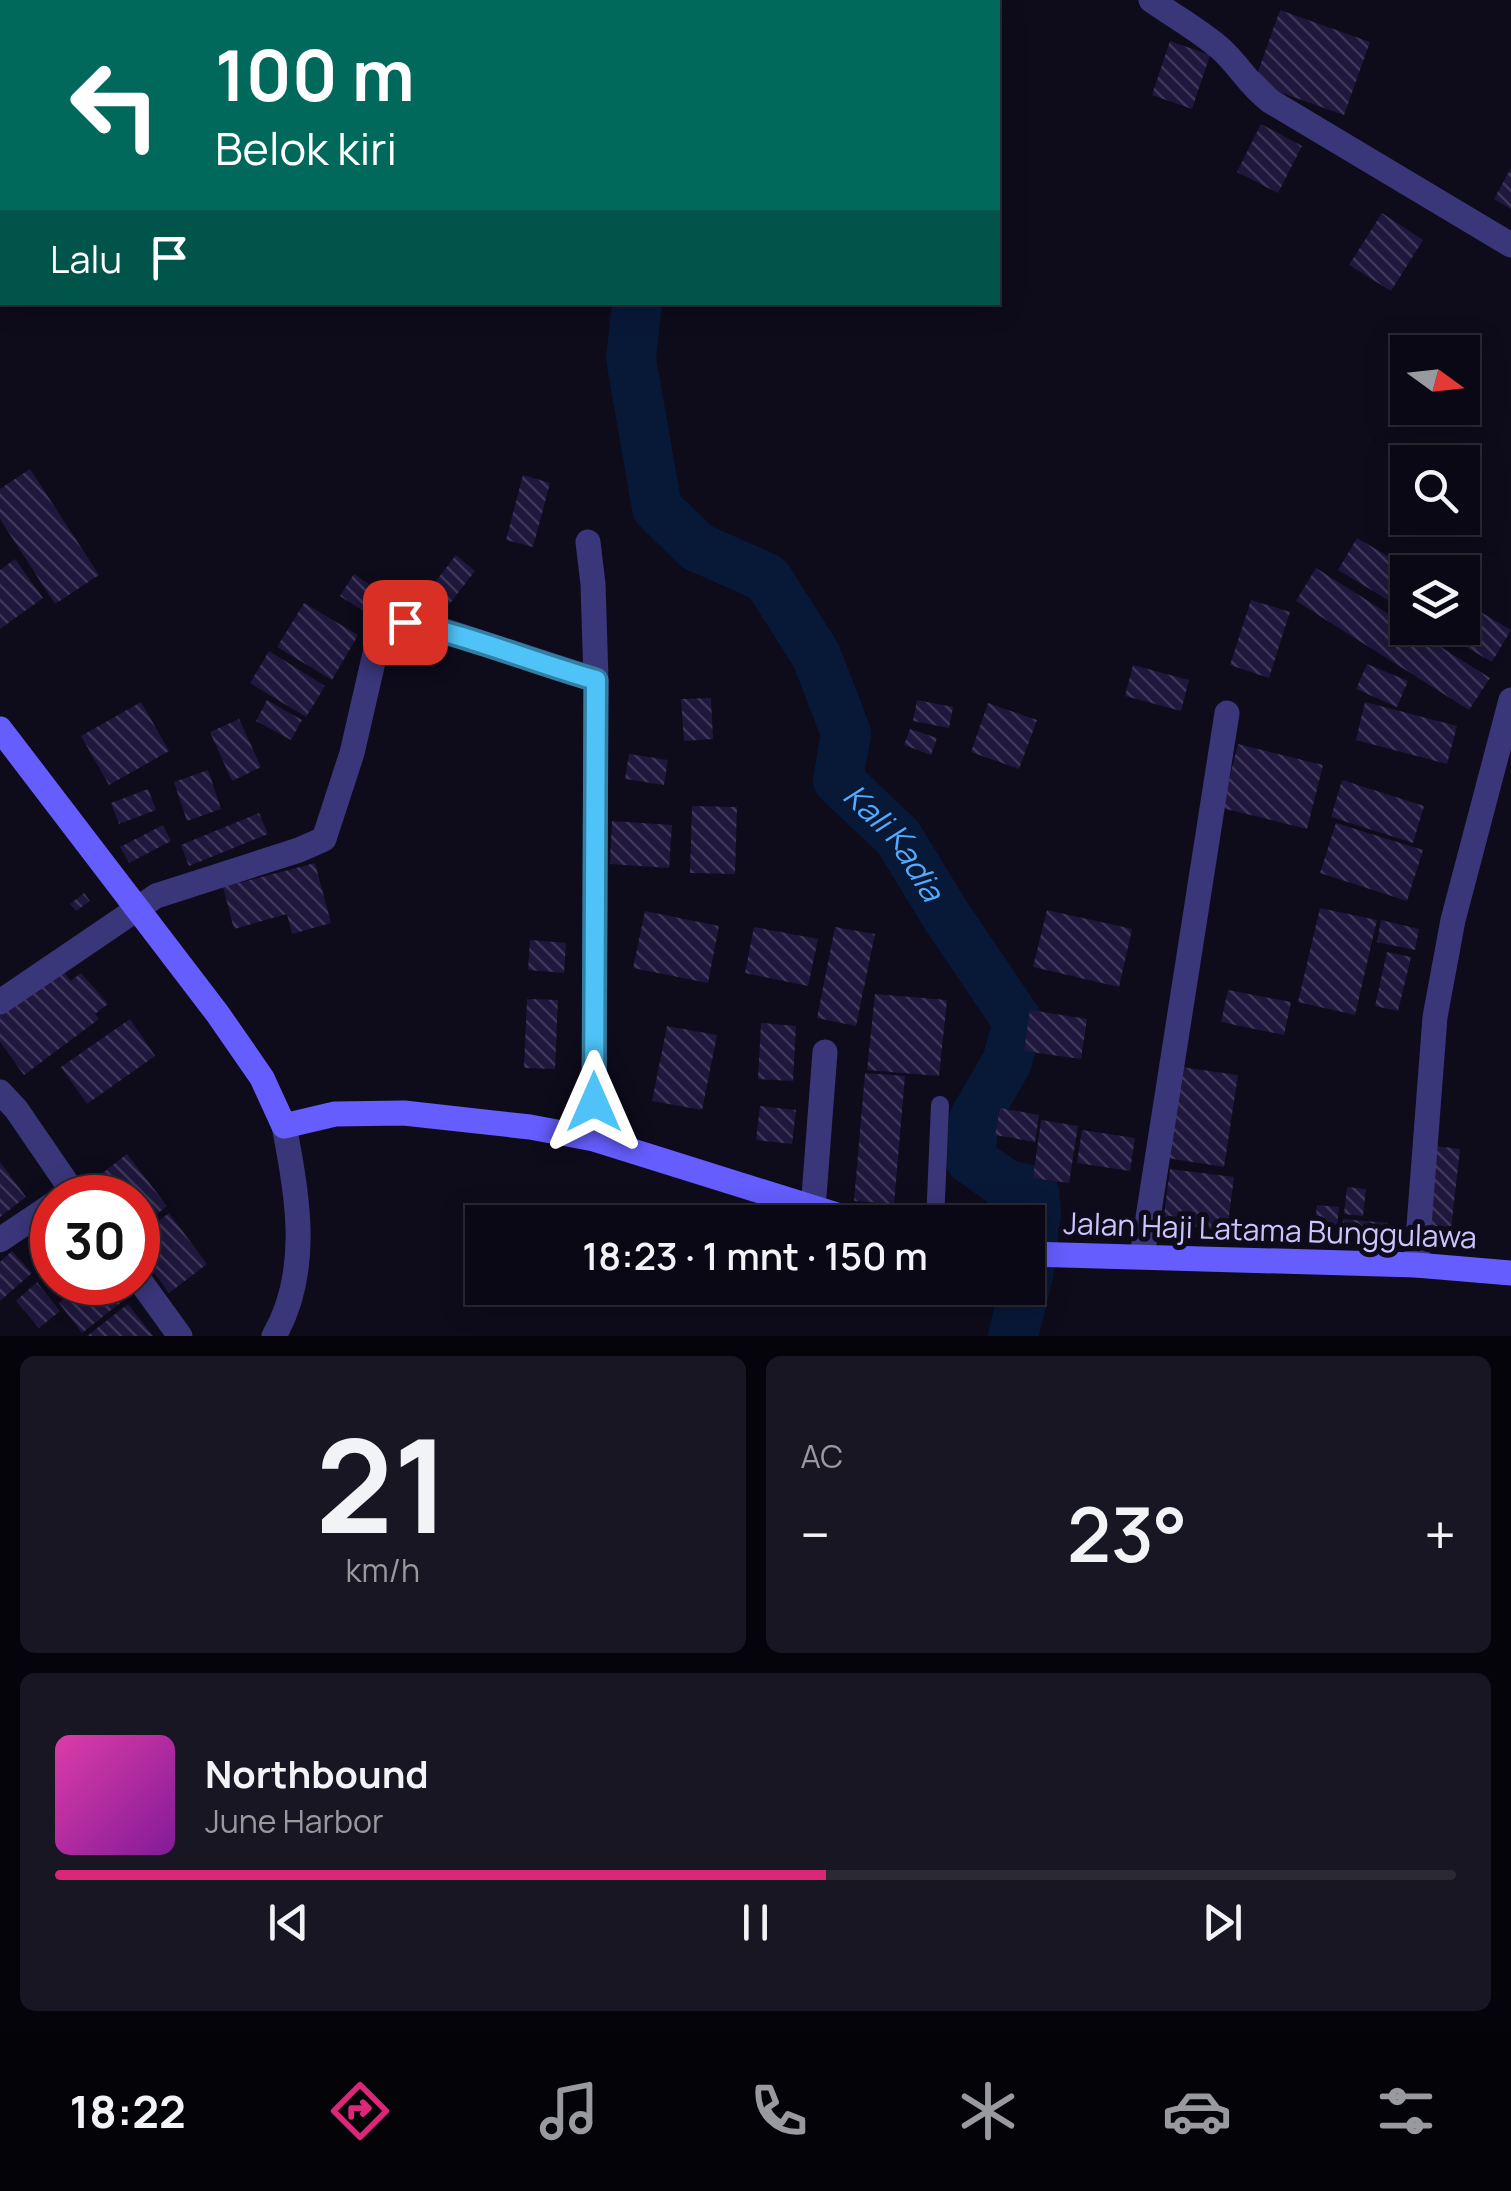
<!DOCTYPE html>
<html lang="id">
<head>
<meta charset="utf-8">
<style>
  :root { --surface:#0a0814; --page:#181622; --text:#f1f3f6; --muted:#999aa0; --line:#2a2934; --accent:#db2777 }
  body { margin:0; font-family:Manrope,sans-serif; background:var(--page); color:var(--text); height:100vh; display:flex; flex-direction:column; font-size:38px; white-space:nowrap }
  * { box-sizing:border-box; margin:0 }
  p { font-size:32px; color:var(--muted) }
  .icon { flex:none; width:55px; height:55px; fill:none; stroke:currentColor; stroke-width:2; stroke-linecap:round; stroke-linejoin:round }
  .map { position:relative; height:1336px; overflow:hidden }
  .panel { display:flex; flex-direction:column; gap:20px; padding:20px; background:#06040b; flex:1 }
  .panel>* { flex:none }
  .hud { position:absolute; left:0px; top:0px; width:1000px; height:305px; box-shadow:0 5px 25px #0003,0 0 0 2px var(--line); background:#00695c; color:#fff; overflow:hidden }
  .needle { width:65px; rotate:105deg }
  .controls { position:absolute; left:1390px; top:335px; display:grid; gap:20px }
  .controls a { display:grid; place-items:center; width:90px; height:90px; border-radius:0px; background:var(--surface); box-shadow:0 5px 25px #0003,0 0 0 2px var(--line); font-size:50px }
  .speed { position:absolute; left:30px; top:1175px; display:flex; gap:20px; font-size:50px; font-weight:700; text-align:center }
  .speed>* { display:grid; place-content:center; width:130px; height:130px; border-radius:50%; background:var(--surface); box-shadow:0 5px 25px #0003,0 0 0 2px var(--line); line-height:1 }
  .speed .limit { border:15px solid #d22; background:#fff; color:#111 }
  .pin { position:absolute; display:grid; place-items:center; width:85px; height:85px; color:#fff; margin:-42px; border-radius:20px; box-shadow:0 5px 15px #0006 }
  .me { position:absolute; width:110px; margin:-55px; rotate:0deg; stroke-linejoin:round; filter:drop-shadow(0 0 8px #0008) }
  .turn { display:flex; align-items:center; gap:35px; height:210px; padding:0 50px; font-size:45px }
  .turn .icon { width:130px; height:130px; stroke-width:2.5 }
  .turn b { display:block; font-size:70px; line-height:85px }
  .then { display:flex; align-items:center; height:95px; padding:0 50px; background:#0003; gap:20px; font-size:38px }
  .big { font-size:75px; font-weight:600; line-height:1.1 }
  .panel .tile { flex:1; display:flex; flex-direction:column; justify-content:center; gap:15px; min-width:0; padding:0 35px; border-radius:15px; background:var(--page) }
  .panel .dial { align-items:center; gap:0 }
  .dial b { font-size:130px; line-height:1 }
  .song { display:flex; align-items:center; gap:30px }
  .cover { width:120px; height:120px; border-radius:15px; background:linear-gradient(135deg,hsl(320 70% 55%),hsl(290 70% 35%)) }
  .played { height:10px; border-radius:5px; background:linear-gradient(90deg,var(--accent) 55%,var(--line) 55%) }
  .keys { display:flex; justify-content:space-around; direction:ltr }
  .heat { display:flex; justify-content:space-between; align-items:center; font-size:55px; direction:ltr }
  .panel .tiles { flex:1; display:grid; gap:20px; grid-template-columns:1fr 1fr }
  .tile:last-child { grid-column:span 2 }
  .trip { position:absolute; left:465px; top:1205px; width:580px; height:100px; border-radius:0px; background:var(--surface); box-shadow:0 5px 25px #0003,0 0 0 2px var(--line); font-weight:600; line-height:100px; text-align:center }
  .tabs { display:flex; height:160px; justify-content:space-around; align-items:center; background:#040308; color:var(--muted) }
  .tabs .icon { width:70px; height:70px }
  .tabs .current { color:var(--accent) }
  .tabs b { font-size:45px; color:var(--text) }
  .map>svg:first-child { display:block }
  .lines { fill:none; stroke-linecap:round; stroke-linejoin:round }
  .river { stroke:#081837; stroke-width:50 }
  .building { fill:url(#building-back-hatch) }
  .lane { stroke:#3a367a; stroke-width:18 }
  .street { stroke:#3a367a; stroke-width:25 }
  .secondary { stroke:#655dfe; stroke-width:25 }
  .route-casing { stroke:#337fa1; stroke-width:25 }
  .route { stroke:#4fc3f7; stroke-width:18 }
  .labels { text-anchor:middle; stroke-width:10; stroke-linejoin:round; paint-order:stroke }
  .street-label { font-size:30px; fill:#cdc5ff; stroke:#0e0b1b }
  .water-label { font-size:32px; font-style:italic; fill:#54abfe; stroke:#0e0b1b }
</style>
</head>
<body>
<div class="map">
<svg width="1511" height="1336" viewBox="0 0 1511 1336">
  <defs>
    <pattern id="building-back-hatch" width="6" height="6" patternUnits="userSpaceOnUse" patternTransform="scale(2.5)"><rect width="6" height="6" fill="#1f173c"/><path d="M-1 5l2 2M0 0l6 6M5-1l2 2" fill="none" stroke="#3e3759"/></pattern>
  </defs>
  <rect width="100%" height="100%" fill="#0e0b1b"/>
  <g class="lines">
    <g class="river">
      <polyline points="723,0 724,2"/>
      <path id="s1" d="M637,302L631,359L657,508L697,547L767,578L816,655L846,733L838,780L898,837L945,914L1018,1022L1007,1062L974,1119L970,1159L1005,1184L1034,1191L1036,1213L1028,1276"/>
      <polyline points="1013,1336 1025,1288"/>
    </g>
  </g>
  <g class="building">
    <polygon points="1280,10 1370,42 1344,115 1254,83"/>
    <polygon points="1170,41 1210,55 1192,109 1152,95"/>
    <polygon points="1261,124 1302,146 1278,193 1237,172"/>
    <polygon points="1511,168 1511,209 1494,199"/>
    <polygon points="1382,213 1423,240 1391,291 1349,265"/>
    <polygon points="30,469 99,575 55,604 0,519 0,489"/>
    <polygon points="523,475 550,483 533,547 506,540"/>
    <polygon points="1357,538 1415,572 1408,572 1408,612 1338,570"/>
    <polygon points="456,555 475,571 438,619 418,604"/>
    <polygon points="15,559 43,598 0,629 0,570"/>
    <polygon points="1316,568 1490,678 1469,710 1296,601"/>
    <polygon points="354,574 385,595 371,616 340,596"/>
    <polygon points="1251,600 1290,612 1269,678 1230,665"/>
    <polygon points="1462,601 1511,630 1492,662 1433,628 1462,628"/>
    <polygon points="304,603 358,635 332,680 277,647"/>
    <polygon points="269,651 325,686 306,717 250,683"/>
    <polygon points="1367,664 1408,681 1397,707 1356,689"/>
    <polygon points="1133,665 1189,680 1181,711 1125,696"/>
    <polygon points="711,698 713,739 684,741 681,699"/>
    <polygon points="267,700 302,720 291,740 256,721"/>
    <polygon points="917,700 953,707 949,728 913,721"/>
    <polygon points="141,702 169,751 109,785 81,736"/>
    <polygon points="1365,702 1457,726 1447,764 1356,740"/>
    <polygon points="988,703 1037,720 1019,769 971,752"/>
    <polygon points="239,719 261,767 232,781 210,732"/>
    <polygon points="910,729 937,738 931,755 904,745"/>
    <polygon points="1238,744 1323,765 1307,829 1222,808"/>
    <polygon points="629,754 668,760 664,785 625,779"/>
    <polygon points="208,770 221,809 187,821 174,782"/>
    <polygon points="1342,780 1424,806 1413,843 1331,817"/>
    <polygon points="148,789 156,810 119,824 111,803"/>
    <polygon points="692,806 737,807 735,874 690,873"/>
    <polygon points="259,813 268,834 189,866 181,845"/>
    <polygon points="612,821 672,825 669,868 610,864"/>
    <polygon points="1336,823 1423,850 1407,901 1320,873"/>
    <polygon points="163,825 171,841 129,863 120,847"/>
    <polygon points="315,863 331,923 292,934 287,914 234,929 223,887"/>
    <polygon points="84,893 90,901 76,911 70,904"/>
    <polygon points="1320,908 1377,920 1355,1015 1298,1002"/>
    <polygon points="1047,910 1132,929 1119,987 1033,967"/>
    <polygon points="645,911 719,926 708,983 633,968"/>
    <polygon points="1381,920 1419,929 1415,950 1377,942"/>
    <polygon points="754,927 818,939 808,986 745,973"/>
    <polygon points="835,927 875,934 856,1026 817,1018"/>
    <polygon points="530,940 566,943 564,973 528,970"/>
    <polygon points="1387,952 1411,957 1398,1011 1375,1006"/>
    <polygon points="59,966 71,981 81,973 108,1004 95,1014 99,1019 24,1075 0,1042 0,1011"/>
    <polygon points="1228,990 1291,1002 1284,1035 1221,1022"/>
    <polygon points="875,994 947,1000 939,1076 867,1070"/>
    <polygon points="527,999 558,1000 555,1069 524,1068"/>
    <polygon points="1030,1010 1087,1019 1081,1059 1024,1051"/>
    <polygon points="130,1019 155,1056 87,1104 61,1067"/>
    <polygon points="761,1023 796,1026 793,1081 758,1079"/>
    <polygon points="667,1026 717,1035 702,1110 652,1101"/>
    <polygon points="1181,1067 1238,1075 1224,1167 1167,1158"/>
    <polygon points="865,1073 905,1076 894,1204 854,1201"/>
    <polygon points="760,1106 796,1110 792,1144 756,1140"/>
    <polygon points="1000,1108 1039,1115 1035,1142 995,1135"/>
    <polygon points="1041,1120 1078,1126 1069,1183 1033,1178"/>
    <polygon points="1082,1130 1135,1138 1130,1171 1077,1163"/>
    <polygon points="1435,1146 1460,1149 1451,1229 1426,1227"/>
    <polygon points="127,1154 167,1206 138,1229 138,1198 95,1198 86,1186"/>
    <polygon points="0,1162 26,1197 0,1217"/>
    <polygon points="1170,1169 1234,1177 1227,1231 1163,1223"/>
    <polygon points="1347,1187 1366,1189 1363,1216 1344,1214"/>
    <polygon points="1317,1205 1339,1207 1336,1238 1314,1236"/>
    <polygon points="52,1213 52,1254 49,1257 29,1232"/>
    <polygon points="169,1213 207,1264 169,1293 138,1251 138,1237"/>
    <polygon points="1343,1219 1388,1223 1386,1242 1341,1238"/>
    <polygon points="12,1251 32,1273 0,1301 0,1262"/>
    <polygon points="37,1282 60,1311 39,1328 16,1301"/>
    <polygon points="84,1282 110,1282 124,1300 82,1333 59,1303"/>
    <polygon points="128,1304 153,1336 87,1336"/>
  </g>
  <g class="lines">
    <polyline class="lane" points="935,1222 940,1105"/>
    <g class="street">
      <path d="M1151,0C1175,17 1201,31 1222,50C1240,67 1250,86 1270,101L1511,245"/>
      <polyline points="588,542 593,584 596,680"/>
      <polyline points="0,1002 156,896 299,850 324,839 352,753 376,649 386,631 405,623 442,630 596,680 594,1139"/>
      <polyline points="0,1092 16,1109 77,1198"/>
      <polyline points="813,1209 825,1052"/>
      <polyline points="0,1240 52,1205"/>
      <polyline points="1142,1256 1227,713"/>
      <polyline points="1416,1265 1435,1017 1453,920 1511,700"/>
      <polyline points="138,1278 180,1336"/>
      <path d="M274,1336C311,1272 298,1195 284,1126"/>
    </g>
    <g class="secondary">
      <polyline points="0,729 217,1013 262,1078 284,1126 335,1114 404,1113 530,1127 594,1139 859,1222"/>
      <polyline points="1028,1254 1416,1265 1511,1273"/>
    </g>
  </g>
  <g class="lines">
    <g class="route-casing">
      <path id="route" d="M405,622C470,636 533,662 596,680L594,1102"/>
    </g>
    <use href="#route" class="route"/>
  </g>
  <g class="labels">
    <g class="street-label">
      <text transform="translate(1270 1231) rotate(2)" y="10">Jalan Haji Latama Bunggulawa</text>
    </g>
    <g class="water-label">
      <text dy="11" stroke="none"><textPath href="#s1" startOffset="648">Kali Kadia</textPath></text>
    </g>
  </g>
</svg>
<div class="controls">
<a><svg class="needle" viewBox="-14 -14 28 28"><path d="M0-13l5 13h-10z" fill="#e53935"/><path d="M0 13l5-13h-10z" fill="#999aa0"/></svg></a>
<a><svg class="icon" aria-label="search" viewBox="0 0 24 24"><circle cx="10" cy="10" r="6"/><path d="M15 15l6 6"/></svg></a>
<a><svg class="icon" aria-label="layers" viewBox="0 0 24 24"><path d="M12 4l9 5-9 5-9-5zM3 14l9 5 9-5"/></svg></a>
</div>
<div class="speed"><div class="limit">30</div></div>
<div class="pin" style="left:405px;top:622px;background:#d93025"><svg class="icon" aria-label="arrive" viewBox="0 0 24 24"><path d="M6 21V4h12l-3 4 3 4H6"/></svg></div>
<svg class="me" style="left:594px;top:1102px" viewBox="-20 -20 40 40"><path d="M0-17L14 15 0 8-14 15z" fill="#4fc3f7" stroke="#fff" stroke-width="4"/></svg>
<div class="trip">18:23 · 1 mnt · 150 m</div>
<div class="hud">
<div class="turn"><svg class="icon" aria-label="left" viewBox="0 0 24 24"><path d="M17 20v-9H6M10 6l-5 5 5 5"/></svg><div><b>100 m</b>Belok kiri</div></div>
<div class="then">Lalu<svg class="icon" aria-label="arrive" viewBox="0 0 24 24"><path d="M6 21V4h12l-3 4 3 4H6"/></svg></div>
</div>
</div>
<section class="panel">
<div class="tiles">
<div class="tile dial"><b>21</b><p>km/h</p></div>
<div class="tile"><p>AC</p>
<div class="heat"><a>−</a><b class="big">23°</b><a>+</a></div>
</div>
<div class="tile">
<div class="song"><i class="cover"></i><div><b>Northbound</b><p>June Harbor</p></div></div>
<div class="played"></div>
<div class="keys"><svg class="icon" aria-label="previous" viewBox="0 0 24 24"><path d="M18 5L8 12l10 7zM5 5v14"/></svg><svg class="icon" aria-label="pause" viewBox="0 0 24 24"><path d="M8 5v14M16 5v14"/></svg><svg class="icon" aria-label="next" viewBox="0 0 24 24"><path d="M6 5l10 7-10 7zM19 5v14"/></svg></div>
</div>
</div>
</section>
<nav class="tabs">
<b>18:22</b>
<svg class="icon current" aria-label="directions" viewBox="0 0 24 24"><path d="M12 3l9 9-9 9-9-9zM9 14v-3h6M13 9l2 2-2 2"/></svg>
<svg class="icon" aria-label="music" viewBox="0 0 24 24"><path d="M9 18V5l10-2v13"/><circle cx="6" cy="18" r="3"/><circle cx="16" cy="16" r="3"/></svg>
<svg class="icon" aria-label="phone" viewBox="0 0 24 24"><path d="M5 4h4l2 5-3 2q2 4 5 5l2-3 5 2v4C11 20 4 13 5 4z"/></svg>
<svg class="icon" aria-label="climate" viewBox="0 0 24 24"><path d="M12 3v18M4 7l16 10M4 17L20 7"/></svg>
<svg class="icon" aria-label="car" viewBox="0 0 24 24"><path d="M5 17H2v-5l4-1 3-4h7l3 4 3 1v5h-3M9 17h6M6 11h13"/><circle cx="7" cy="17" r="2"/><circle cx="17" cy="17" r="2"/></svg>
<svg class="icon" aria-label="filters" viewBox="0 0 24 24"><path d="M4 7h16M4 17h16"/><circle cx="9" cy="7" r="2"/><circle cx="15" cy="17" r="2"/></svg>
</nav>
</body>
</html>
